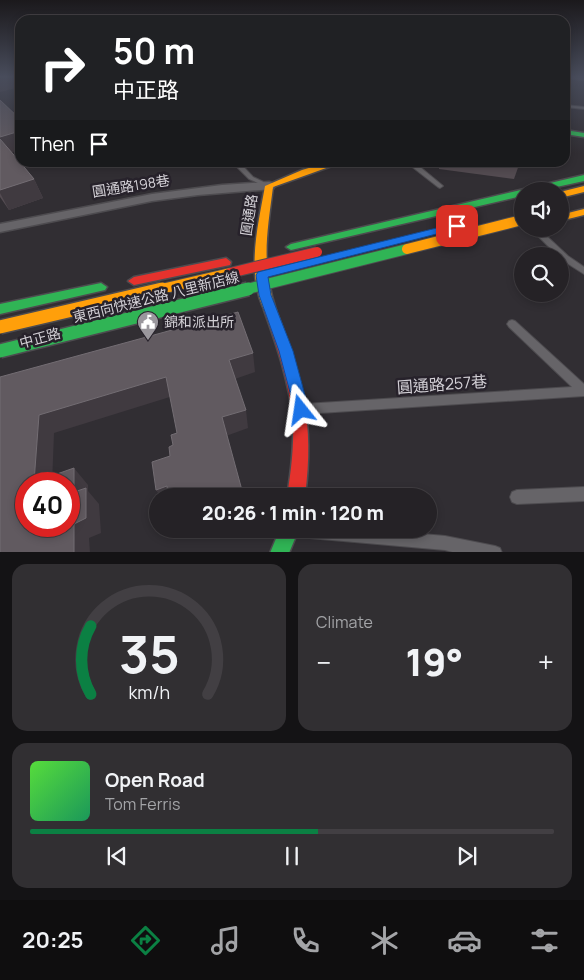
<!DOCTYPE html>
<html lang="en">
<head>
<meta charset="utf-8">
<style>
  :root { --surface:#252226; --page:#312f32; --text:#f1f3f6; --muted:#a3a4a7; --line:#423f43; --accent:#0b8043 }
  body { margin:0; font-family:Manrope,"Noto Sans TC",sans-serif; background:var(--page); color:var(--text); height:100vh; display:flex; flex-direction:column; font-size:19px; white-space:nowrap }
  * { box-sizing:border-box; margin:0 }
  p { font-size:16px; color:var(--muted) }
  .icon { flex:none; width:28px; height:28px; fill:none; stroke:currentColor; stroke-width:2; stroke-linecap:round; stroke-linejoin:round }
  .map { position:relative; height:552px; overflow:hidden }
  .sheet { display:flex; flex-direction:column; gap:12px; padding:12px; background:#141315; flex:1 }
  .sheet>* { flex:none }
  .top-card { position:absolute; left:15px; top:15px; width:555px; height:152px; border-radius:15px; box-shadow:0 2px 8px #0003,0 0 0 1px var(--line); background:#202124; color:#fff; overflow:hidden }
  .controls { position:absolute; left:514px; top:182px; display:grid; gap:10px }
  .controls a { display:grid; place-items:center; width:55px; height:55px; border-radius:50%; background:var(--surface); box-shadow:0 2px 8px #0003,0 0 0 1px var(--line); font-size:25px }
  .speed { position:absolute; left:15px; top:472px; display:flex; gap:10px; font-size:25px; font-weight:700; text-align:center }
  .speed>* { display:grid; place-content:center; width:65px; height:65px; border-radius:50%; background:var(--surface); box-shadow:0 2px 8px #0003,0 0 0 1px var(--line); line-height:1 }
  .speed .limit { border:8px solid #d22; background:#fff; color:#111 }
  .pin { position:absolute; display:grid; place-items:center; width:42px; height:42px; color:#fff; margin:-21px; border-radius:10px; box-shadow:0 2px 8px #0006 }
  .me { position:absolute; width:55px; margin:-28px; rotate:345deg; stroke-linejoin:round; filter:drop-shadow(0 0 4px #0008) }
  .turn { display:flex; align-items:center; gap:18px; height:105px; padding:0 15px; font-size:22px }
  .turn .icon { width:65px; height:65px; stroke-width:2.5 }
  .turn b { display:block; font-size:35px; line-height:42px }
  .then { display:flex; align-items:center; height:48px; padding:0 15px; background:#0003; gap:10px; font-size:19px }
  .big { font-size:38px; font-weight:800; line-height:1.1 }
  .sheet .card { flex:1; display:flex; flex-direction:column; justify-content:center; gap:8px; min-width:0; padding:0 18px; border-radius:15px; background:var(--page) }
  .sheet .dial { align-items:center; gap:0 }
  .dial svg { height:130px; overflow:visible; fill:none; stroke:var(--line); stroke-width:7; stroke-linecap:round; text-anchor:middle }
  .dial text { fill:var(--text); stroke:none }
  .song { display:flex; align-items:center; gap:15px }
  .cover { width:60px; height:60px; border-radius:8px; background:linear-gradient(135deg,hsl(110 70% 55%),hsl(150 70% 35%)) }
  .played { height:5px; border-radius:2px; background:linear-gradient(90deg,var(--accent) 55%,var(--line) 55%) }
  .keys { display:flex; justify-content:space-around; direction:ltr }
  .heat { display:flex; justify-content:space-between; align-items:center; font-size:28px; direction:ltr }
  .sheet .tiles { flex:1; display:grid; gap:12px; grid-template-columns:1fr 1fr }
  .card:last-child { grid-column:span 2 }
  .trip { position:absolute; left:149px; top:488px; width:288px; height:50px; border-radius:25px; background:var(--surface); box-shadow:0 2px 8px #0003,0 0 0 1px var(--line); font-weight:800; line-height:50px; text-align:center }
  .tab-bar { display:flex; height:80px; justify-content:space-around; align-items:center; background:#0f0e0f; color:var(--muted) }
  .tab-bar .icon { width:35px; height:35px }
  .tab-bar .current { color:var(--accent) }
  .tab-bar b { font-size:22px; color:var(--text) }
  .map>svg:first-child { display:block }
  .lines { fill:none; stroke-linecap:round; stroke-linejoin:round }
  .lane-casing { stroke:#4d4b4f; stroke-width:2 }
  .street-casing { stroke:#4d4b4f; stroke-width:3 }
  .fast-casing { stroke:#4d4b4f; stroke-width:3 }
  .slow-casing { stroke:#4d4b4f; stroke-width:3 }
  .jam-casing { stroke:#4d4b4f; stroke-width:3 }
  .lane { fill:#666468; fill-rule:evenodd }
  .street { fill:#666468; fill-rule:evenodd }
  .fast { fill:#30b455; fill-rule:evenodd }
  .slow { fill:#ff9f0a; fill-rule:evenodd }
  .jam { fill:#e5322d; fill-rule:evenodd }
  .fast-bridge-far1-casing { stroke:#4d4b4f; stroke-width:12; stroke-linecap:butt }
  .fast-bridge-casing { stroke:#4d4b4f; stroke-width:16; stroke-linecap:butt }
  .slow-bridge-far1-casing { stroke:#4d4b4f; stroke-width:12; stroke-linecap:butt }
  .slow-bridge-casing { stroke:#4d4b4f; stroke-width:16; stroke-linecap:butt }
  .jam-bridge-casing { stroke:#4d4b4f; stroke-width:12; stroke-linecap:butt }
  .fast-bridge-far1 { stroke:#30b455; stroke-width:10 }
  .fast-bridge { stroke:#30b455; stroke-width:13 }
  .slow-bridge-far1 { stroke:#ff9f0a; stroke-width:10 }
  .slow-bridge { stroke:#ff9f0a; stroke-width:13 }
  .jam-bridge { stroke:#e5322d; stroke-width:10 }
  .wall { fill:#544c52 }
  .shaded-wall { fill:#403a40 }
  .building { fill:#615a60; stroke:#736d73; fill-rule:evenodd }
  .route { fill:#1a73e8; stroke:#114b97 }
  .labels { text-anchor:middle; stroke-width:5; stroke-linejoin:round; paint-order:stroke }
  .street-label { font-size:14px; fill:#d3d0d6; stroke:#27222b }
  .poi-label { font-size:14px; fill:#d3d0d6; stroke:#27222b; text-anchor:start }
  .near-street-label { font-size:16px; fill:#d3d0d6; stroke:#27222b }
</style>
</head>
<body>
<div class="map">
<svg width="584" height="553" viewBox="0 0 584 553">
  <rect width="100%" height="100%" fill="#312e33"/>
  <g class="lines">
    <g class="lane-casing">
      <g id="lane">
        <polygon points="565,76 584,78 584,80 565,78"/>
        <polygon points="565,105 584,107 584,109 565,107"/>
        <polygon points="232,162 239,162 253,177 272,186 269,188 267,187 249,179"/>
        <polygon points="406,162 414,162 443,186 440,188 438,187"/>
        <polygon points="531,229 539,229 568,256 584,267 584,274 562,260 560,256 558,256"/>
        <polygon points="512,320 515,321 584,384 584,396 304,414 300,413 298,409 300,405 304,404 572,387 509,327 507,324 509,321"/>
        <polygon points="584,487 584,501 517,504 512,502 510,497 512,492 517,490"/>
        <polygon points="291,529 366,529 445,536 495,546 500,548 502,553 456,553 445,550 298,537 293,535"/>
      </g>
    </g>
    <g class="street-casing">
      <polygon id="street" points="269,182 273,183 275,186 273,189 198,195 152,201 0,232 0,224 152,194 222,185"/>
    </g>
    <g class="fast-casing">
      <g id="fast">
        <polygon points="565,130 584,133 584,137 565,134"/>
        <polygon points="584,175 584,181 538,191 522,191 522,196 291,250 286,247 291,244"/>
        <polygon points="101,283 107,287 105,290 0,314 0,304"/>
        <polygon points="280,529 299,529 289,553 270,553"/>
      </g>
    </g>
    <g class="slow-casing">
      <g id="slow">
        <path d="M329,162H343L273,187C267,234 261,264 276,310L274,313H266C245,275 258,226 265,186L302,170Z"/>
        <polygon points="584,186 584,192 560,198 560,192"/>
        <polygon points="584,209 584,215 560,221 560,215"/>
      </g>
    </g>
    <g class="jam-casing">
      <g id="jam">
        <polygon points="226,258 231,262 230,265 134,285 128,281 134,277"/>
        <path d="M270,305L274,307L276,310C302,378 315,422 305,496H287C291,472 294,447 293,423C290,384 277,346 264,310L266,307Z"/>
      </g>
    </g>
    <use href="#lane" class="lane"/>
    <use href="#street" class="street"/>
    <use href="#fast" class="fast"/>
    <use href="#slow" class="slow"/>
    <use href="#jam" class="jam"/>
    <g class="fast-bridge-far1-casing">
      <polyline id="fast-bridge-far1" points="243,290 407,249"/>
    </g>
    <g class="fast-bridge-casing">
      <polyline id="fast-bridge" points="0,351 248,289"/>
    </g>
    <g class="slow-bridge-far1-casing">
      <g id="slow-bridge-far1">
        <polyline points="407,249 522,220"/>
        <polyline points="157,290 230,273"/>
      </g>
    </g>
    <g class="slow-bridge-casing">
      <polyline id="slow-bridge" points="0,327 162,289"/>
    </g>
    <g class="jam-bridge-casing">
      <polyline id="jam-bridge" points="230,273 317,252"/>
    </g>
    <use href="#fast-bridge-far1" class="fast-bridge-far1"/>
    <use href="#fast-bridge" class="fast-bridge"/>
    <use href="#slow-bridge-far1" class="slow-bridge-far1"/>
    <use href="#slow-bridge" class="slow-bridge"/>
    <use href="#jam-bridge" class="jam-bridge"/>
  </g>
  <g class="wall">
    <polygon points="0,100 12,153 34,179 43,198 9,210 0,197"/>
    <polygon points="439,162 520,162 514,179 439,169"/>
  </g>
  <g class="shaded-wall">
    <polygon points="0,76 20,76 20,87 0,92"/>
    <polygon points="20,131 20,150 7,154 0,140 0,137"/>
    <polygon points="34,179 43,198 9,210 0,193 0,190"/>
    <polygon points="253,353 255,372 232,380 229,360"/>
    <polygon points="166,377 173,396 54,433 52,484 34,482 39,415"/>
    <polygon points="246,410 248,428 226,436 222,417"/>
    <polygon points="74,468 88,485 88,491 99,504 101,533 89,538 90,553 74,553"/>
    <polygon points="167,486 172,496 160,496 156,490"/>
    <polygon points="176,529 198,529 180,536"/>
  </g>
  <g class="building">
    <polygon points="0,100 20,119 20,131 0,137"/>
    <polygon points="0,139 20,162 34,179 0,190"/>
    <path d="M238,312L253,353L229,360L246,410L222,417L243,494L237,496H168L167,486L156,490L152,462L170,456L169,447L173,445L171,435L177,433L166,377L39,415L34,482L74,468V492L86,488V518L74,524V553H0V377ZM26,484H69V526H26Z"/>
  </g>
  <linearGradient id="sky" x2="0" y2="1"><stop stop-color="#1b191c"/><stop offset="0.5" stop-color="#484c5b"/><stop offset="1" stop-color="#484c5b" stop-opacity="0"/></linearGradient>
  <rect width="584" height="153" fill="url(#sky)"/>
  <polygon class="route" points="457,223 462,226 460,228 268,277 271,295 293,351 309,410 307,415 301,417 296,415 279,351 259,295 256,275 258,272"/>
  <defs>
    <g id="civic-pin" transform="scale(1.125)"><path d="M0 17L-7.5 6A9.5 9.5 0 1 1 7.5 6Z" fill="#9a979d" stroke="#27222b"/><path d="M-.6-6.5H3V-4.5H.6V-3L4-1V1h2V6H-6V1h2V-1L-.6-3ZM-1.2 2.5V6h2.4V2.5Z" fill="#fff"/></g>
  </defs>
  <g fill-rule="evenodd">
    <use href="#civic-pin" x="148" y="322"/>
  </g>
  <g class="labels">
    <g class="street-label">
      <text transform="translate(131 186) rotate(-9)" y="5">圓通路198巷</text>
      <text transform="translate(249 215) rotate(-81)" y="5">圓通路</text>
      <text transform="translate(156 297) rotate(-14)" y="5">東西向快速公路 八里新店線</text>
      <text transform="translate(40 338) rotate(-15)" y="5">中正路</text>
    </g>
    <g class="poi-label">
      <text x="164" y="327">錦和派出所</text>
    </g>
    <g class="near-street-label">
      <text transform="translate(442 384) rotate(-4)" y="6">圓通路257巷</text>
    </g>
  </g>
</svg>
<div class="controls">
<a><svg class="icon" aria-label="sound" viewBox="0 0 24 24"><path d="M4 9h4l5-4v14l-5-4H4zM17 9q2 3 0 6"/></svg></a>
<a><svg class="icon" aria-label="search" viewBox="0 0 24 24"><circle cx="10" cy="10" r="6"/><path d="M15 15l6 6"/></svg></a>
</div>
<div class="speed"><div class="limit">40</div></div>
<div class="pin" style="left:457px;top:226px;background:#d93025"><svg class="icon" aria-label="arrive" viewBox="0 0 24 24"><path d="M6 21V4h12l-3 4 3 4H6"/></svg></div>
<svg class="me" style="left:301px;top:410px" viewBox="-20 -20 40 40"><path d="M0-17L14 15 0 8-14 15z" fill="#1a73e8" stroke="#fff" stroke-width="4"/></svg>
<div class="trip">20:26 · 1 min · 120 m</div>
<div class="top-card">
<div class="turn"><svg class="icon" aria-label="right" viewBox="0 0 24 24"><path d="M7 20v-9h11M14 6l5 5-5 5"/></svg><div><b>50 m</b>中正路</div></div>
<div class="then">Then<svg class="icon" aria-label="arrive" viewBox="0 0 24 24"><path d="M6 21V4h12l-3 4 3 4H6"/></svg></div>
</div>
</div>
<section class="sheet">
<div class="tiles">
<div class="card dial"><svg viewBox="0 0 100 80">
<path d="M14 69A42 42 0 1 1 86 69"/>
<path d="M14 69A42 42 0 0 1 14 27" stroke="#0b8043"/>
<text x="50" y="56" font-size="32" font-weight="700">35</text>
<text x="50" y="72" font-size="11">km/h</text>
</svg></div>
<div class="card"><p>Climate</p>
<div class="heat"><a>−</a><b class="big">19°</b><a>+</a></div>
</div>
<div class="card">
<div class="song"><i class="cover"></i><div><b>Open Road</b><p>Tom Ferris</p></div></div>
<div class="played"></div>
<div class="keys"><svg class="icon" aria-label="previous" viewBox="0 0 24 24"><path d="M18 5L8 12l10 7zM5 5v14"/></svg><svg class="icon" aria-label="pause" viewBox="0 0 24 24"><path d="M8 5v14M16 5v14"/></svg><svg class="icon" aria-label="next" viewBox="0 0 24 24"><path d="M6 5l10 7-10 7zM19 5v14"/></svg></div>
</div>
</div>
</section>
<nav class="tab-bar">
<b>20:25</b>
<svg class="icon current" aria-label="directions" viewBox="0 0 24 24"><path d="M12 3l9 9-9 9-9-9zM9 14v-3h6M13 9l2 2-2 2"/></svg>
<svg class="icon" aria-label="music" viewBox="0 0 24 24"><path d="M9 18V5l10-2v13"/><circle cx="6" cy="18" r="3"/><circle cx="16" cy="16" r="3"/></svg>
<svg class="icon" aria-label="phone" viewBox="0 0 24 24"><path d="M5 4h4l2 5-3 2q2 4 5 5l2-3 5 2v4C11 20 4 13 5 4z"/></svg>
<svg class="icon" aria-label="climate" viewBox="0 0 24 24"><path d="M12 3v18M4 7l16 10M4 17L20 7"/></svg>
<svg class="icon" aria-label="car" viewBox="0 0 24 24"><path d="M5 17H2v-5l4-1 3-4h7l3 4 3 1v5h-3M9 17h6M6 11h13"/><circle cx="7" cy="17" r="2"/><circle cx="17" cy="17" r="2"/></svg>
<svg class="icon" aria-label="filters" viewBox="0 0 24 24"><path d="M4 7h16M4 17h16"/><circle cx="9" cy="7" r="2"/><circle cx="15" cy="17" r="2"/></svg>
</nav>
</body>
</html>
